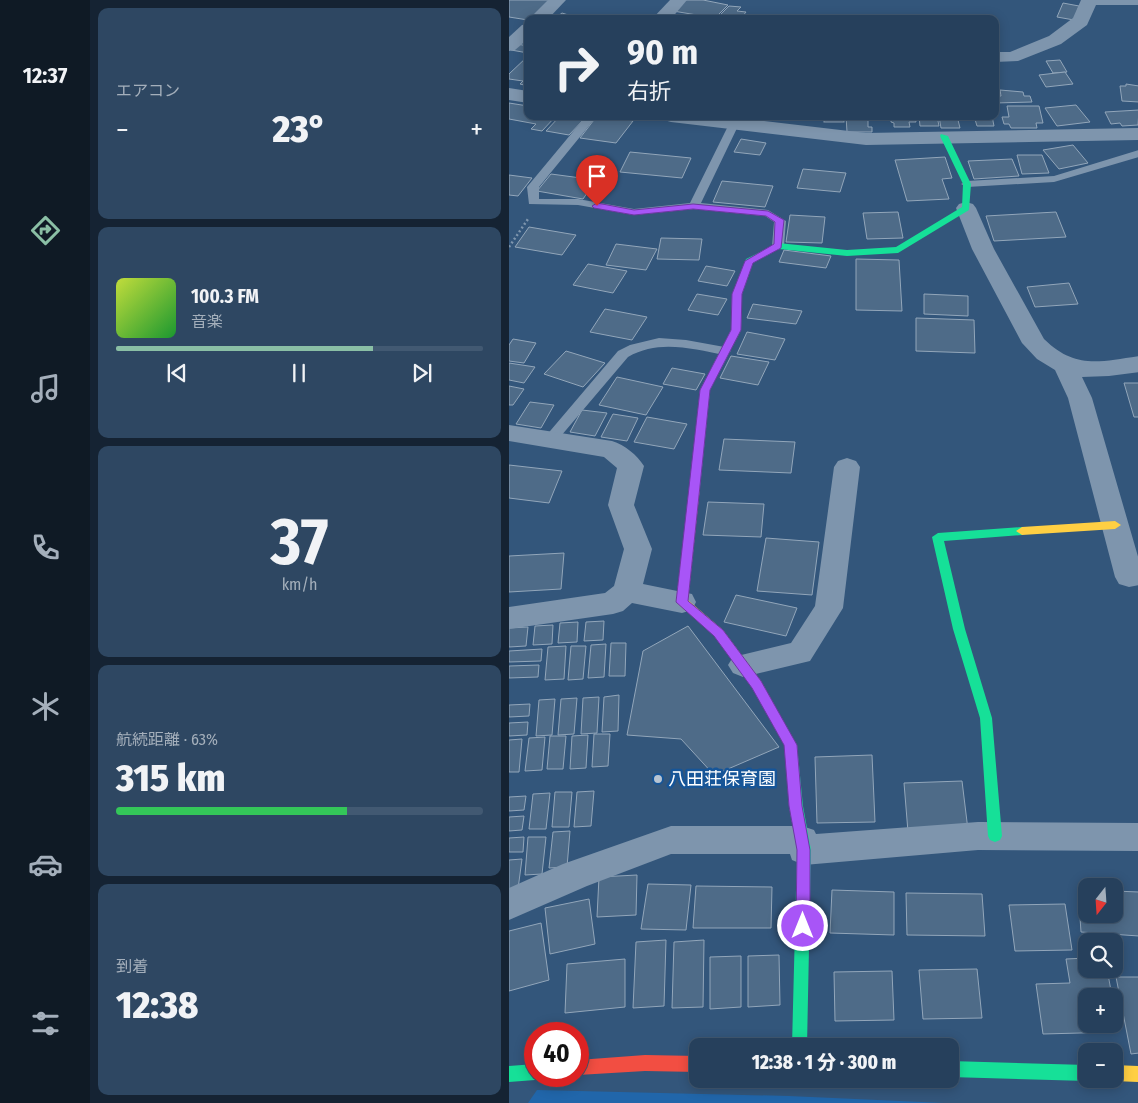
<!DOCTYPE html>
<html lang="ja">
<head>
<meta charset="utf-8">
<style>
  :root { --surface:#26405c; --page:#2e4762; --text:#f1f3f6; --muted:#a4afbb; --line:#425972; --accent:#8abfa5 }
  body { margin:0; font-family:"Fira Sans Condensed","Noto Sans JP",sans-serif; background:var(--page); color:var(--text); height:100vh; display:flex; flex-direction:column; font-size:19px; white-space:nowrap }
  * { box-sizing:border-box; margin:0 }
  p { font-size:16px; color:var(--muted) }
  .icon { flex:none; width:28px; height:28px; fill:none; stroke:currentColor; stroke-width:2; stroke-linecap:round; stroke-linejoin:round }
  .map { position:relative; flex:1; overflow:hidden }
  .drawer { display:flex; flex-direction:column; gap:8px; padding:8px; background:#152333; width:419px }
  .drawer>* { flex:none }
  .top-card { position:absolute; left:15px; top:15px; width:475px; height:105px; border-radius:10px; box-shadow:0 2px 12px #0003,0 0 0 1px var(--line); background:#26405c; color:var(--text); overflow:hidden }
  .needle { width:32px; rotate:197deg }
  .buttons { position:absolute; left:569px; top:878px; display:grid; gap:10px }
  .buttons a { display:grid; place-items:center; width:45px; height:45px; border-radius:10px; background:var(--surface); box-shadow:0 2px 12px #0003,0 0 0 1px var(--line); font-size:25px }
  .speed { position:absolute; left:15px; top:1022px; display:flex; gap:10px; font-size:25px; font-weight:700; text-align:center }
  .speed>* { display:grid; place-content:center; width:65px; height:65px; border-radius:50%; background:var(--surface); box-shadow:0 2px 12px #0003,0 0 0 1px var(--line); line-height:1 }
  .speed .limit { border:8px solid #d22; background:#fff; color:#111 }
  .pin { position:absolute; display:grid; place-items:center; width:42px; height:42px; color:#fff; margin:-51px -21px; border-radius:50% 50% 50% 0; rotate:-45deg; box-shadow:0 0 5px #0007 }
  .pin .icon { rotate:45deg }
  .me { position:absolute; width:55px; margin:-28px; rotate:0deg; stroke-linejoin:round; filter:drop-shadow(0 0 4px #0008) }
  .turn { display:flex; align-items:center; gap:18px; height:105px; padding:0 20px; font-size:22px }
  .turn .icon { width:65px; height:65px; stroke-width:2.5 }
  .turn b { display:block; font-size:35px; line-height:42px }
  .big { font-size:38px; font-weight:800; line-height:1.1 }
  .drawer .tile { flex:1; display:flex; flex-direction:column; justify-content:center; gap:8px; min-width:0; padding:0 18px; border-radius:10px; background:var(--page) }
  .drawer .dial { align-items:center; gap:0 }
  .dial b { font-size:65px; line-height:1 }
  .song { display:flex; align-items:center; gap:15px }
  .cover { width:60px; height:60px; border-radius:8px; background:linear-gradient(135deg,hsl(70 70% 55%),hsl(130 70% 35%)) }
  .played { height:5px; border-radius:2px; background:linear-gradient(90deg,var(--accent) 70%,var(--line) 70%) }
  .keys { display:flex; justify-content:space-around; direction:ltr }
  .heat { display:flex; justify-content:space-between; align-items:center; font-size:28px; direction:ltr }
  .charge { height:8px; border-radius:4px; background:linear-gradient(90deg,#34c759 63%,var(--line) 0) }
  .trip { position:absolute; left:180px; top:1038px; width:270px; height:50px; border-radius:10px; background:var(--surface); box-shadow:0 2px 12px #0003,0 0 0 1px var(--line); font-weight:800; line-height:50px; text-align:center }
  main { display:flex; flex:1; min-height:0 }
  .menu { display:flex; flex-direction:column; width:90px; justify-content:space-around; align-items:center; background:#0f1a25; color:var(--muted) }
  .menu .icon { width:35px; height:35px }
  .menu .selected { color:var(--accent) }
  .menu b { font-size:22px; color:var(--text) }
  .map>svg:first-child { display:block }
  .green { fill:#2166aa }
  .building { fill:#4e6b88; stroke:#92a6ba }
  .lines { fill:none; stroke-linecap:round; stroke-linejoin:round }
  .path { stroke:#7e95ad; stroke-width:2.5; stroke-dasharray:2 2.5; stroke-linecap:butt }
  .lane { fill:#7e95ad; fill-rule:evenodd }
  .street { fill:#7e95ad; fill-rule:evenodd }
  .fast { fill:#16e098; fill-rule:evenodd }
  .slow { fill:#ffcf43; fill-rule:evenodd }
  .jam { fill:#f24e42; fill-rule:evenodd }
  .route { fill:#a855f7; stroke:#6d37a1 }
  .poi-dot { fill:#b8c4d1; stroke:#165598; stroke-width:2 }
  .labels { text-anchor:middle; stroke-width:5; stroke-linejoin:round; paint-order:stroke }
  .poi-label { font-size:18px; fill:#fff; stroke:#165598; text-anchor:start }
</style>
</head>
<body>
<main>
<nav class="menu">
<b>12:37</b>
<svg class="icon selected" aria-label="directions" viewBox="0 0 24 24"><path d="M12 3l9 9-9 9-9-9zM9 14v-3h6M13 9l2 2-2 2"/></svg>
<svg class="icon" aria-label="music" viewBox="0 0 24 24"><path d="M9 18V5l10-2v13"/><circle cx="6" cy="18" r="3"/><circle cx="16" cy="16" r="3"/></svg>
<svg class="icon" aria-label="phone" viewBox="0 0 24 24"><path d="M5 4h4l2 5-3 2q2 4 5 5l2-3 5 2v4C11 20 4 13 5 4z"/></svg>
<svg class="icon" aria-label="climate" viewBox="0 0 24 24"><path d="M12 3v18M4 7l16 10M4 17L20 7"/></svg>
<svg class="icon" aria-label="car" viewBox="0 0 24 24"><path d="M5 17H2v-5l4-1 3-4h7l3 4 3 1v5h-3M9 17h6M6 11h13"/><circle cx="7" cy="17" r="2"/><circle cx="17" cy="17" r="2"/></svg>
<svg class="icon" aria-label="filters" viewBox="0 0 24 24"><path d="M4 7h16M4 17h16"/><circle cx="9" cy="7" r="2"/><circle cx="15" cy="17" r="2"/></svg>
</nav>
<section class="drawer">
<div class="tile"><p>エアコン</p>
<div class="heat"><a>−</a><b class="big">23°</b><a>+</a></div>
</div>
<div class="tile">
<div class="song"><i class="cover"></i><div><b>100.3 FM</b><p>音楽</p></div></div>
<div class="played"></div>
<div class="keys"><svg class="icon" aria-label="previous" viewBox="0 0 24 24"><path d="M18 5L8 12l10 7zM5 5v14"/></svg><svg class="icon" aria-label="pause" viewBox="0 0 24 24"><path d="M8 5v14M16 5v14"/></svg><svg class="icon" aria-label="next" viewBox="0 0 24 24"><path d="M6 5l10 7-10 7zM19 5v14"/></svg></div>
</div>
<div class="tile dial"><b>37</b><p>km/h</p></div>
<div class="tile"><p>航続距離 · 63%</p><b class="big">315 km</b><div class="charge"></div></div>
<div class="tile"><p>到着</p><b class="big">12:38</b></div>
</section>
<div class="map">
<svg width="630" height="1103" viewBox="0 0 630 1103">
  <rect width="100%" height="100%" fill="#33567b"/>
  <polygon class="green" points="28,1090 280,1096 435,1103 19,1103"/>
  <g class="building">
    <polygon points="0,0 44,0 23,19 19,20 0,17"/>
    <polygon points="175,0 194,0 219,5 206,18 164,11"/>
    <polygon points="554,3 570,6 565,20 548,17"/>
    <polygon points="220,6 232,7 228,11 237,12 233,17 235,18 207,19"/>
    <polygon points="53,13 72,19 45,19"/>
    <polygon points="8,44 19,46 19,53 2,50"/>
    <polygon points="19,56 19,86 11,84 14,81 0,79 0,74"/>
    <polygon points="551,60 558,72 544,73 537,61"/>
    <polygon points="556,72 564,84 537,87 530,75"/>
    <polygon points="617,84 630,86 630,102 613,101 611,86 617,86"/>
    <polygon points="491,90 514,92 515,96 521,96 523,102 486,103 486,96 492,96"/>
    <polygon points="0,103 19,106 19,116 47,116 33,131 22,129 27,124 0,119"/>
    <polygon points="567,105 581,122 548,126 536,108"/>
    <polygon points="498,106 530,106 534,123 527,123 528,128 502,128 500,124 495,124 493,117 500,117"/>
    <polygon points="630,110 629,125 613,126 611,123 602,124 596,112"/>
    <polygon points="51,116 77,117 60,135 37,131"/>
    <polygon points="88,116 92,116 124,121 107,143 71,138"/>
    <rect x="315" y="116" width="20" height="6"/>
    <polygon points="337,116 359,116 359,127 363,127 363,132 338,132"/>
    <polygon points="382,116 406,116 407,122 400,122 401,127 385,127 385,123 382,122"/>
    <polygon points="410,116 428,116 430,126 411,126"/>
    <polygon points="430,116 448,116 451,128 432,128"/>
    <polygon points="465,116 483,116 485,126 468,126"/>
    <polygon points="232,139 257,143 251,155 225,152"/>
    <polygon points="564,145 579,163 550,169 534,150"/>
    <polygon points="121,152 182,158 173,178 111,172"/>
    <polygon points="508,155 533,155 540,173 513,174"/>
    <polygon points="436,157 443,178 433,179 440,199 398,201 386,160"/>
    <polygon points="503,159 510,176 465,179 459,161"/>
    <polygon points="294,169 337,173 331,192 288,188"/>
    <polygon points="42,174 87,180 74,199 28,191"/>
    <polygon points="0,175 23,178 9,196 0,195"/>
    <polygon points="213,181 264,186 256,207 204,202"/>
    <polygon points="389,212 394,238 358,239 354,213"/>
    <polygon points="547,212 557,237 485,241 477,216"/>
    <polygon points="281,215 316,217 313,243 277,242"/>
    <polygon points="20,227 67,235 53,255 6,247"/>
    <polygon points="152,238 193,239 190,260 148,259"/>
    <polygon points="107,244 148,249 137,270 97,265"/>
    <polygon points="275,250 322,256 317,268 270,262"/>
    <polygon points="347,259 390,260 393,311 347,310"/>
    <polygon points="79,264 118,271 104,293 64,285"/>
    <polygon points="197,266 226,271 218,286 189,281"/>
    <polygon points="560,283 569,304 526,307 518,287"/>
    <polygon points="188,294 218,299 209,315 179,310"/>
    <polygon points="415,294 459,296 459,316 415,314"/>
    <polygon points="244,304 293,311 287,324 238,318"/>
    <polygon points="96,309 138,317 123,340 81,332"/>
    <polygon points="407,318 465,320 466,353 407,351"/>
    <polygon points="238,332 276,339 266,360 228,354"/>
    <polygon points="4,339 27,343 15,363 0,361 0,345"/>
    <polygon points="57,351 96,363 74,387 35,374"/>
    <polygon points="222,356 260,362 249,385 211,378"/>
    <polygon points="0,363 26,367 15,383 0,380"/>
    <polygon points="163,368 196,374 187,390 154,384"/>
    <polygon points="108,377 154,387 137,415 90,405"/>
    <polygon points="615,383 630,383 630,417 625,417"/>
    <polygon points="0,386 15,389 4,405 0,405"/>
    <polygon points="21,402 45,405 32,428 7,424"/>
    <polygon points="73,410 98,413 86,436 61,432"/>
    <polygon points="104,414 129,418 118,441 92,437"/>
    <polygon points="138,417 178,424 165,449 125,442"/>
    <polygon points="215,439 286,442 282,473 210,470"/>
    <polygon points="0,465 53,471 40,503 0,498"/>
    <polygon points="199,502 255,504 252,537 194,535"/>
    <polygon points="257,538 310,542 303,595 248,591"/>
    <polygon points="55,553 52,589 0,592 0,556"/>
    <polygon points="227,595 288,608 277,636 215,622"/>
    <polygon points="95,621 94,640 75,641 77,622"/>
    <polygon points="69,622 68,642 49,643 51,623"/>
    <polygon points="44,625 43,644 24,645 26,626"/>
    <polygon points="179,626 270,747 205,775 172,739 118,735 134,651"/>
    <polygon points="19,627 17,646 0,647 0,628"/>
    <polygon points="102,643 117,643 116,676 100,676"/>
    <polygon points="97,644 95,677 79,678 82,645"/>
    <polygon points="57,646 55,679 36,680 39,647"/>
    <polygon points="62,646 77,646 74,679 59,680"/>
    <polygon points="33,649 32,661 0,662 0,651"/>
    <polygon points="30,665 29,677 0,678 0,666"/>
    <polygon points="110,695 109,731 93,732 95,697"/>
    <polygon points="90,697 88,733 72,734 74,698"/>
    <polygon points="68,698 65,734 49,735 52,699"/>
    <polygon points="46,699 43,735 27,736 30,700"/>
    <polygon points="21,704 20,716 0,717 0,705"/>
    <polygon points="19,722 18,735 0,736 0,723"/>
    <polygon points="85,734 101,734 99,766 83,767"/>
    <polygon points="79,735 77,768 61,769 63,736"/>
    <polygon points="41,736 57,736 54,769 38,769"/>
    <polygon points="36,737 33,770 16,771 20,738"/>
    <polygon points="13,739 10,772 0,772 0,740"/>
    <polygon points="363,755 366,822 308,823 306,757"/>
    <polygon points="453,781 459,830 399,832 395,783"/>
    <polygon points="85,791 82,826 65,827 68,792"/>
    <polygon points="46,792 63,792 60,827 43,827"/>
    <polygon points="41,793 37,829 20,829 24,794"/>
    <polygon points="17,796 15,810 0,811 0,797"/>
    <polygon points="15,816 13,830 0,831 0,817"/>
    <polygon points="61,831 58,867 40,868 44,832"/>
    <polygon points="15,837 14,852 0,852 0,838"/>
    <polygon points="19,837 37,837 33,874 16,875"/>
    <polygon points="13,859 9,889 0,889 0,860"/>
    <polygon points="128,875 127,915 88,917 90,877"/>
    <polygon points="139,884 182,885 177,930 132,929"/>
    <polygon points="187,886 263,887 262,928 184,928"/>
    <polygon points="569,889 578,889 578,914 605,914 605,891 630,892 630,936 572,932"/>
    <polygon points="323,890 385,892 385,935 321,933"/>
    <polygon points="397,893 473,894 476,936 398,935"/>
    <polygon points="80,899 86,944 41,954 36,908"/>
    <polygon points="556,904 563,950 506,951 500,905"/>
    <polygon points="32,923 40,980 0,991 0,931"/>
    <polygon points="157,940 155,1006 124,1008 127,942"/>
    <polygon points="195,940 194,1007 163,1008 165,942"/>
    <polygon points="270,955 271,1005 239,1007 239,956"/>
    <polygon points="232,956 232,1007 201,1009 201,957"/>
    <polygon points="578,958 578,969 598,969 603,996 578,996 578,1024 605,1024 605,1008 609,1032 534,1034 527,984 561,983 557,959"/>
    <polygon points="116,959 116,1007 56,1013 58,964"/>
    <polygon points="468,969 473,1018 414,1019 410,970"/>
    <polygon points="383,971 385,1020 326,1021 325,972"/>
    <polygon points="607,977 630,977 630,1053 622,1054"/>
  </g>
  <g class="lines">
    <polyline class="path" points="0,247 19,219"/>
    <g class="lane">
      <polygon points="77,116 88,116 30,187 30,199 69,199 125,209 181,203 220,124 225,121 230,124 192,203 259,210 277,221 275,246 269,250 263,246 265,222 256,216 185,209 125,215 69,205 20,204 18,187"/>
      <polygon points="630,150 630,157 545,182 458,187 452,184 458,181 545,176"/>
      <path d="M150,338L177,340L221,348L222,351L216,355C183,349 150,339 119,357L46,443H36L34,440L36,437L109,351L121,345Z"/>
    </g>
    <g class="street">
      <polygon points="39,0 57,0 39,19 20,19"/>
      <polygon points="161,0 178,0 162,19 143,19"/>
      <polygon points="572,0 630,0 630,5 587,5 578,25 552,44 509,61 486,62 486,52 501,52 540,36 564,18"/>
      <polygon points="19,24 19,39 6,50 0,51 0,37 13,25"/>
      <polygon points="0,88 19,91 19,103 0,100"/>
      <polygon points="153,116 213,116 357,133 630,128 630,140 357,145 162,122 155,120"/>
      <path d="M457,202L464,204L467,208L485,249L535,339C566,369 589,362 630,356V372L600,376L573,377L583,398L630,560V585L620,587L610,584L606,577L559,398L546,370L528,359L513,343L463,249L447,208L450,204Z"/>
      <path d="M0,425L103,441C116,445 128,455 135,466L125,505L143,549L134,584L183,594L187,602L183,610L173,613L123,603L114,611L104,614L0,629V607L96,593L105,586L115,549L99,505L108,468L95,457L0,441Z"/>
      <polygon points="338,458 347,461 351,467 334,608 301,661 234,677 224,673 219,665 224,657 282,643 306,606 325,467 329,461"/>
      <polygon points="469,822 630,823 630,851 469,850 295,865 283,860 281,854 162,854 78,886 0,920 0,888 54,864 162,826 293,826 305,830 307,834"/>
    </g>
    <g class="fast">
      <polygon points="432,134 439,136 462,184 460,210 389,253 338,256 270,249 244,263 233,294 232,330 201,390 191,487 186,491 182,490 181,487 191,390 222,330 223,294 237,259 269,243 338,250 387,247 453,207 454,184 431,136"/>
      <polygon points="513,527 519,531 513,535 435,541 456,629 483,718 493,836 491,840 486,842 481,840 479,836 471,718 444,629 423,537 429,533"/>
      <polygon points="278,734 282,735 288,745 294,806 302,850 298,1046 283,1046 288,850 280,806 276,746 272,739 274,735"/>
      <polygon points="441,1061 578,1065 578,1079 583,1079 578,1081 441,1077"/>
      <polygon points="26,1064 26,1076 31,1077 26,1080 0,1082 0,1066"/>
    </g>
    <g class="slow">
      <polygon points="186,483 191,487 179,600 214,630 252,681 284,739 282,743 278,744 274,743 244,687 206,636 167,602 181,487"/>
      <polygon points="606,521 612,525 606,529 513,535 507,531 513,527"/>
      <polygon points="605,1065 630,1066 630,1082 605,1081 600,1079 605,1079"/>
    </g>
    <polygon class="jam" points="136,1055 189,1056 189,1072 136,1071 69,1075 69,1060"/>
  </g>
  <polygon class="route" points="88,203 125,210 184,204 259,211 275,220 272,248 244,263 233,294 232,330 201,390 179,601 214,630 252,681 288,745 293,806 301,850 301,926 299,931 294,933 289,931 287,926 288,850 280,806 275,745 243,688 205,636 167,602 191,390 222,330 223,294 236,261 265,244 266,222 257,216 184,209 125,215 85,208 83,206"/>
  <circle class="poi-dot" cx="149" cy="779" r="5"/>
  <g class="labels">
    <g class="poi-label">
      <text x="159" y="785">八田荘保育園</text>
    </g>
  </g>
</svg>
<div class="buttons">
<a><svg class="needle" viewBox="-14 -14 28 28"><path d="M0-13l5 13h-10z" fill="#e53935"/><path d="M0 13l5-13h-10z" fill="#a4afbb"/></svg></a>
<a><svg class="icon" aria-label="search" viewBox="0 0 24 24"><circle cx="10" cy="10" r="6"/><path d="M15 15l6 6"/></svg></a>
<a>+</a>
<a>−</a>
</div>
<div class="speed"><div class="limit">40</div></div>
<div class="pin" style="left:88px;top:206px;background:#d93025"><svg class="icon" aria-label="arrive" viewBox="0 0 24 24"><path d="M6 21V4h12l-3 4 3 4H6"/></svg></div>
<svg class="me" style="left:294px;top:926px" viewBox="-20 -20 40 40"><circle r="17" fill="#a855f7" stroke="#fff" stroke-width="3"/><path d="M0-11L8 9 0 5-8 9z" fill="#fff"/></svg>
<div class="trip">12:38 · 1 分 · 300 m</div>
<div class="top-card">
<div class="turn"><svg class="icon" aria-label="right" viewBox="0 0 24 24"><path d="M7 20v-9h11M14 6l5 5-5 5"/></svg><div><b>90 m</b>右折</div></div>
</div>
</div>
</main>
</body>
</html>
